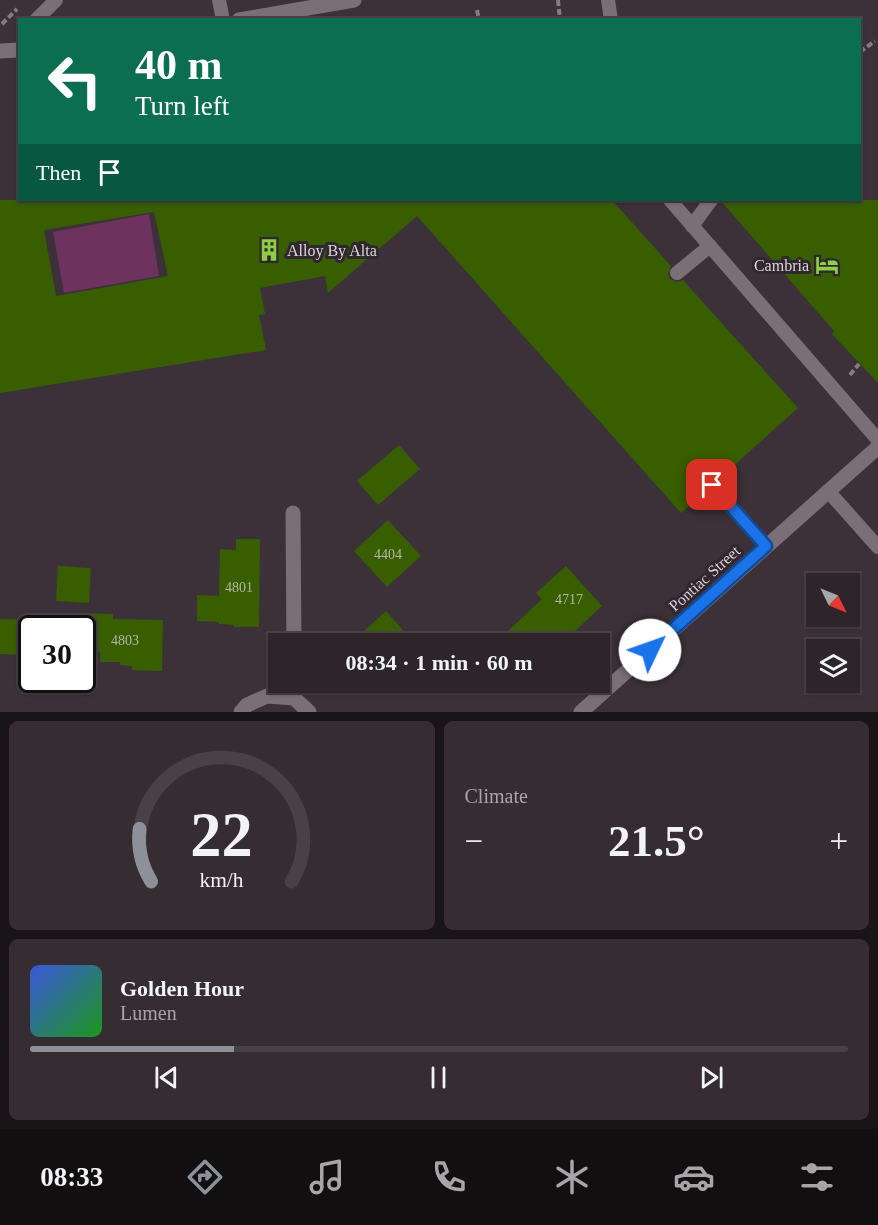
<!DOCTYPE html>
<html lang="en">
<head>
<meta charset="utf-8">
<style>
  :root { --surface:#2d252a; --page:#352d32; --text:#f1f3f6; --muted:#a7a5a8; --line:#484247; --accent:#8c9099 }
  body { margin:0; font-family:"Times New Roman",serif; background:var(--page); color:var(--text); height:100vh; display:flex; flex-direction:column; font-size:22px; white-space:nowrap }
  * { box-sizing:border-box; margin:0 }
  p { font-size:20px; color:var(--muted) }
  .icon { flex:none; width:33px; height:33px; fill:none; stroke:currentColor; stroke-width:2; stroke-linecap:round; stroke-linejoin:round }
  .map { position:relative; height:712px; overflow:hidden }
  .sheet { display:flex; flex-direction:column; gap:9px; padding:9px; background:#191417; flex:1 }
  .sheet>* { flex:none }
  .guide { position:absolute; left:18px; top:18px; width:843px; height:183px; border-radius:0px; box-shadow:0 2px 4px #0004,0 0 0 2px var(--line); background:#0b6e4f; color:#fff; overflow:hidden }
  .needle { width:39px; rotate:133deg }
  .buttons { position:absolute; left:806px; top:573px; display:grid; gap:12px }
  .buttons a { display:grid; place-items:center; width:54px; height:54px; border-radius:0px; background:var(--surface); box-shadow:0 2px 4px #0004,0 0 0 2px var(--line); font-size:30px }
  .speed { position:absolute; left:18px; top:615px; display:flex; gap:12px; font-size:30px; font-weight:700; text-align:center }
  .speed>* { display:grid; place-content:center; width:78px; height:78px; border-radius:50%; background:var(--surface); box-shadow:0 2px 4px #0004,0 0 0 2px var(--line); line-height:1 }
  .speed .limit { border:3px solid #111; border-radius:9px; background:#fff; color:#111 }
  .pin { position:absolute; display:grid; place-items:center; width:51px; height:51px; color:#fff; margin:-26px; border-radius:12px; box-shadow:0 3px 9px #0006 }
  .me { position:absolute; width:66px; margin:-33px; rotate:48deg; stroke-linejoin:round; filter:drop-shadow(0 0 4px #0008) }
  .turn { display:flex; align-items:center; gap:21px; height:126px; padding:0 18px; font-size:27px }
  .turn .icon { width:78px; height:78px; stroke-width:2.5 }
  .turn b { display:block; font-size:42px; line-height:51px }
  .then { display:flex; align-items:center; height:57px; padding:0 18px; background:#0003; gap:12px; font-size:22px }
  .big { font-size:45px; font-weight:600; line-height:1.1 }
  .sheet .tile { flex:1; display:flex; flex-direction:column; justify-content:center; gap:9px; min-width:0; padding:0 21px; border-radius:9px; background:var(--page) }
  .sheet .dial { align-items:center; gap:0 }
  .dial svg { height:156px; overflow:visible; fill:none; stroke:var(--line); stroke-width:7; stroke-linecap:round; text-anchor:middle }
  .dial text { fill:var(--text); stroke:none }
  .song { display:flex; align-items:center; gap:18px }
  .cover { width:72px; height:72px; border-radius:9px; background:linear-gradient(135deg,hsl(230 70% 55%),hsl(120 70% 35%)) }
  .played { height:6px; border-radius:3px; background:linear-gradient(90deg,var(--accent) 25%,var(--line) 25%) }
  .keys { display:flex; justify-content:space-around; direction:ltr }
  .heat { display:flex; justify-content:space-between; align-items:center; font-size:33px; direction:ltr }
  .sheet .tiles { flex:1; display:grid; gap:9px; grid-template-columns:1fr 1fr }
  .tile:last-child { grid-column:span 2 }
  .trip { position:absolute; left:268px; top:633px; width:342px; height:60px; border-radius:0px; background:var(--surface); box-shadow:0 2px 4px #0004,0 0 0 2px var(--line); font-weight:600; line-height:60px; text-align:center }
  .tabs { display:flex; height:96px; justify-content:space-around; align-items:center; background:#120f11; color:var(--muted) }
  .tabs .icon { width:42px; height:42px }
  .tabs .selected { color:var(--accent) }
  .tabs b { font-size:27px; color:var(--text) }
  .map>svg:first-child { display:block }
  .green { fill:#6d325e }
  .building { fill:#385e00; fill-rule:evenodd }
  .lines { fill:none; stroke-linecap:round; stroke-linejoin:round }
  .path { stroke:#857c82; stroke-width:4; stroke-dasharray:6 3; stroke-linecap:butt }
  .lane { stroke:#7b6f77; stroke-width:14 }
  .street { stroke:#7b6f77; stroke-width:15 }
  .route-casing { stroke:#114b97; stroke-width:15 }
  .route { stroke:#1a73e8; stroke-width:10 }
  .labels { text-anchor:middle; stroke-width:6; stroke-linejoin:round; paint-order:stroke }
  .number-label { font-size:14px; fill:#b3b7a3 }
  .poi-label { font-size:16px; fill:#dcd5d9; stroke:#31272e; text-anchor:start }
  .street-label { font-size:16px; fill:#dcd5d9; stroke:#31272e }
</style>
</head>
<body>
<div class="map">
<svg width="878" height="712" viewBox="0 0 878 712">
  <rect width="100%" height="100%" fill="#3c3138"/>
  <polygon class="green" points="149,214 159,276 64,293 53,232"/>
  <g class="building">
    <path d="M0,200H612L671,266L668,274L670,279L678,282L683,280L798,408L719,479L711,476L706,479L703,486L705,491L681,513L417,216L328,293L325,276L260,288L265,314L259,315L266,350L0,393ZM154,212L168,276L56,296L44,230Z"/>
    <polygon points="720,200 878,200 878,383 832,334 834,331"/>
    <polygon points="399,445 420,469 378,505 357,481"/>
    <polygon points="388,520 421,556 387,587 354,551"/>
    <polygon points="236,539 260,539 259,627 234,627 234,625 219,624 219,622 197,621 197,595 219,596 220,549 236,550"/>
    <polygon points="58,566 91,568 89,603 56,601"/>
    <polygon points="566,566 602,606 573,633 570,630 555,644 494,644 542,599 536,593"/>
    <polygon points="386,611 415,644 350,644"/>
    <polygon points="87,613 113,614 113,619 163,620 162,671 132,670 132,666 120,665 120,662 100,662 100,652 87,652"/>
    <polygon points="0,619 32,620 32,655 0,654"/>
  </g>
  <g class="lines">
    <g class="path">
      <polyline points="558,0 560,20"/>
      <polyline points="477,10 479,20"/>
      <polyline points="2,24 17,9"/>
      <polyline points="860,52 875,41"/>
      <polyline points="850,375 859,364"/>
    </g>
    <g class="lane">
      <polyline points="219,0 223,20"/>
      <polyline points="608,0 611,20"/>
      <polyline points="36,20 56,0"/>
      <polyline points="670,200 878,440"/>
      <polyline points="692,226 711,200"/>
      <polyline points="677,273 710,246"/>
      <polyline points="712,485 766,546"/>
      <polyline points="828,491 878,547"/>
    </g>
    <g class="street">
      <polyline points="239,20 354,0"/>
      <polyline points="0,51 20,50"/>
      <polyline points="293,513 294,644"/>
      <polyline points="294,682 294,698"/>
      <polyline points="241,712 247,705 267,696 294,698 309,712"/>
      <polyline points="581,712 878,447"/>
    </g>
  </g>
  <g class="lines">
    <g class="route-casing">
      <polyline id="route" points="650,650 766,546 712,485"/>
    </g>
    <use href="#route" class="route"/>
  </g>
  <defs>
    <g id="building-bare" transform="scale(1.8)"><path d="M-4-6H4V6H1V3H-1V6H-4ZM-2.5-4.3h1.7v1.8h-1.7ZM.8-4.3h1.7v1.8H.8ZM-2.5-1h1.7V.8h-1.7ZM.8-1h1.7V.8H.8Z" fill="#8dce44" stroke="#31272e" stroke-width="2.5" paint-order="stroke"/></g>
    <g id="hotel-bare" transform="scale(1.8)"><path d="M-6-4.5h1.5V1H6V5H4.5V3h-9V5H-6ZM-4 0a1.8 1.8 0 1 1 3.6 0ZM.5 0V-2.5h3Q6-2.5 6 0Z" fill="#8dce44" stroke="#31272e" stroke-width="2.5" paint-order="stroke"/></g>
  </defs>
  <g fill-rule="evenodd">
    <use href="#building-bare" x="269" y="250"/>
    <use href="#hotel-bare" x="827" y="265"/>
  </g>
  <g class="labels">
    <g class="number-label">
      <text x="388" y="559">4404</text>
      <text x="239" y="592">4801</text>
      <text x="569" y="604">4717</text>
      <text x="125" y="645">4803</text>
    </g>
    <g class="poi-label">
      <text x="287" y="256">Alloy By Alta</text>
      <text x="809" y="271" text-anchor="end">Cambria</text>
    </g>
    <g class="street-label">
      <text transform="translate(704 578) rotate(-42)" y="6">Pontiac Street</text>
    </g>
  </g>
</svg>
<div class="buttons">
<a><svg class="needle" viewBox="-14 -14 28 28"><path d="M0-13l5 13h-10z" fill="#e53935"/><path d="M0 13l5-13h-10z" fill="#a7a5a8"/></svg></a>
<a><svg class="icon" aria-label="layers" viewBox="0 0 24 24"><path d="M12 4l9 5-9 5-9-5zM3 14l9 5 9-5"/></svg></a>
</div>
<div class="speed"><div class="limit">30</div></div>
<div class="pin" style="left:712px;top:485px;background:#d93025"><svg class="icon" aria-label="arrive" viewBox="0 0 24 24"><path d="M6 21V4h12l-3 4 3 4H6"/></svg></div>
<svg class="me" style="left:650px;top:650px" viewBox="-20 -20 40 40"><circle r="19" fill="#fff"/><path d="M0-13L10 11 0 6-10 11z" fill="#1a73e8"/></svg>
<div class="trip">08:34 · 1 min · 60 m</div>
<div class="guide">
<div class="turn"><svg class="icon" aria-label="left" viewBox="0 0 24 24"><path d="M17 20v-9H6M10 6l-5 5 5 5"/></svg><div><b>40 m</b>Turn left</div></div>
<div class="then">Then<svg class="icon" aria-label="arrive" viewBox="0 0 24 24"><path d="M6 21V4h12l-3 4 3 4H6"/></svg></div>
</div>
</div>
<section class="sheet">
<div class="tiles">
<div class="tile dial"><svg viewBox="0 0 100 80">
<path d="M14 69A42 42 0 1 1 86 69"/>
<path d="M14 69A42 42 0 0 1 8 42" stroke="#8c9099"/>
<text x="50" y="56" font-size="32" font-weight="700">22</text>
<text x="50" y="72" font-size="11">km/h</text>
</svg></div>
<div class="tile"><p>Climate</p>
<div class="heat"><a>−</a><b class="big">21.5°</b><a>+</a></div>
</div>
<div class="tile">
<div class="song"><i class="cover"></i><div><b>Golden Hour</b><p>Lumen</p></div></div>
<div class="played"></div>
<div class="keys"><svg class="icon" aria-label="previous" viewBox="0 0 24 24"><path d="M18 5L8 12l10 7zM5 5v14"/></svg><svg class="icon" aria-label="pause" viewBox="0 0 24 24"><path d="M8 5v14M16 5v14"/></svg><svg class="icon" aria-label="next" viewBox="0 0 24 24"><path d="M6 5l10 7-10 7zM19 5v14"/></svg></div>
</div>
</div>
</section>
<nav class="tabs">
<b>08:33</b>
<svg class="icon selected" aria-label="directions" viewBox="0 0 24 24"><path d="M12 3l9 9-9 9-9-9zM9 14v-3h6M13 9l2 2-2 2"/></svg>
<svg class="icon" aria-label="music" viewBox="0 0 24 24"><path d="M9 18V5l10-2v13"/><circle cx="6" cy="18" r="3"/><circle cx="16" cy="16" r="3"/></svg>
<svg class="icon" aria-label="phone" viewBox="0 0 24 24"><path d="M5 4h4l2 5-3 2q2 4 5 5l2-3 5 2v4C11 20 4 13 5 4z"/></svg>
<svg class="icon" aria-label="climate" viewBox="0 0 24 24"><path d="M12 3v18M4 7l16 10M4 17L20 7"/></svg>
<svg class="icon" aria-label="car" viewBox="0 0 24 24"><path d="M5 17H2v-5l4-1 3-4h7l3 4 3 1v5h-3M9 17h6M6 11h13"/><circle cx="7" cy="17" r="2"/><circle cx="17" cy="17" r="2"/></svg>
<svg class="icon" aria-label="filters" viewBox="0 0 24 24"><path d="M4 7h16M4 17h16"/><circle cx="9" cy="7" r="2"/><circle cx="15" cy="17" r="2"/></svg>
</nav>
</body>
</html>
